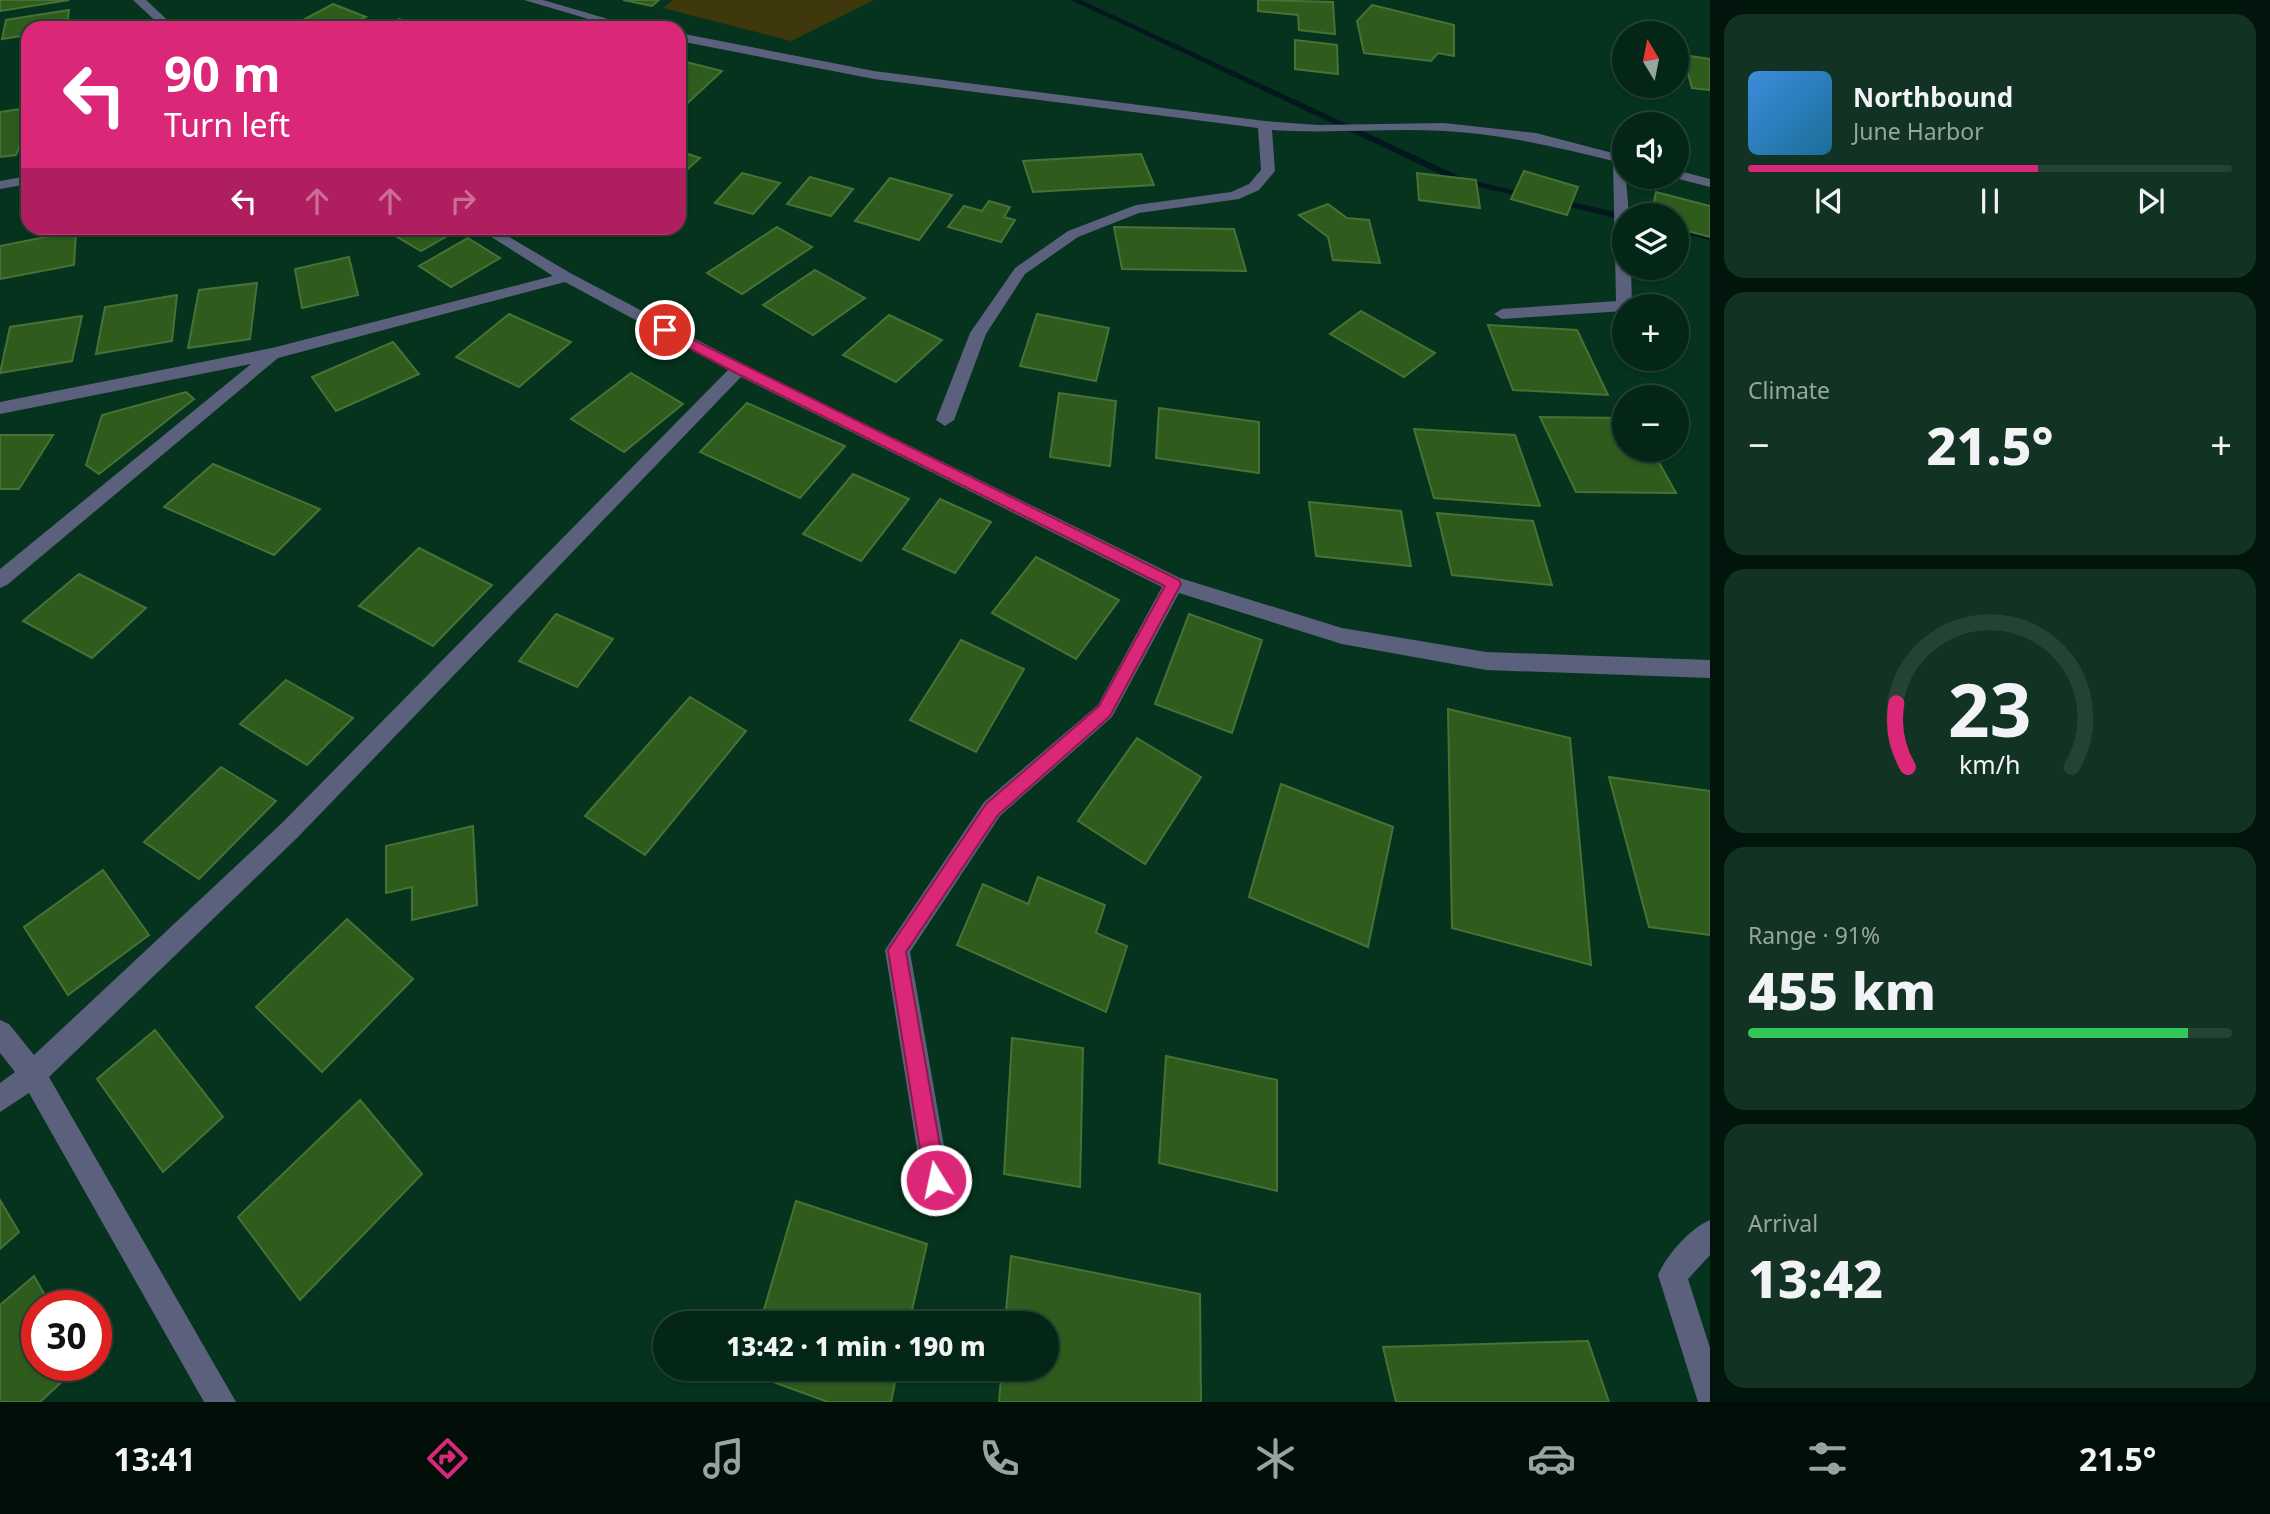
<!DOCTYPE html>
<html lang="en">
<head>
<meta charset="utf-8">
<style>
  :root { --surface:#042616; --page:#123223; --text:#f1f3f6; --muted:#97a5a1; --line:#254335; --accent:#db2777 }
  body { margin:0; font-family:"Noto Sans",sans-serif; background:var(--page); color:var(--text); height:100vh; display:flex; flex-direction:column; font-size:26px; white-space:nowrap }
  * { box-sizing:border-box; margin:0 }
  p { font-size:23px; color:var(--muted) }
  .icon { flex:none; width:38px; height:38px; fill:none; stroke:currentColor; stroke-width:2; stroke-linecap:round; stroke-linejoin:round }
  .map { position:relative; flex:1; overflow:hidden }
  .details { display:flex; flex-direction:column; gap:14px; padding:14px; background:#02150c; width:560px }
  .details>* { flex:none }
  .hud { position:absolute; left:21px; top:21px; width:665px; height:214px; border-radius:21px; box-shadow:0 2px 5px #0004,0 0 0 2px var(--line); background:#db2777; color:#fff; overflow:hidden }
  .needle { width:46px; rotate:350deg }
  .controls { position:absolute; left:1612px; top:21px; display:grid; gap:14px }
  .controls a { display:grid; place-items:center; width:77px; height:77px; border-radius:50%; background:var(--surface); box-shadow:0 2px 5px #0004,0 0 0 2px var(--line); font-size:35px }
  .speed { position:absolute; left:21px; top:1290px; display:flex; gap:14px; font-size:35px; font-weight:700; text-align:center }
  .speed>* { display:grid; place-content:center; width:91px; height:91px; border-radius:50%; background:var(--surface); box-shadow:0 2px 5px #0004,0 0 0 2px var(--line); line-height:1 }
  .speed .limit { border:10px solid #d22; background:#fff; color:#111 }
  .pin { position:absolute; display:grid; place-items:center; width:60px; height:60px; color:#fff; margin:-30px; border:4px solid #fff; border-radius:50%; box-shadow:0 2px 7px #0007 }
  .me { position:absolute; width:77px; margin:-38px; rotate:350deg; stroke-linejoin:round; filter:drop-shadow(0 0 5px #0008) }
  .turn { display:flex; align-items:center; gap:24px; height:147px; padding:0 28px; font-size:32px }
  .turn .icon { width:91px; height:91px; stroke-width:2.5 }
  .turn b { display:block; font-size:49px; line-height:60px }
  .lanes { display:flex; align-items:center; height:66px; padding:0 28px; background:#0003; justify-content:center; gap:35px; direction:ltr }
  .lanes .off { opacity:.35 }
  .big { font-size:52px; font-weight:800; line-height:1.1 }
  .details .card { flex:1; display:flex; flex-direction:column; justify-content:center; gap:10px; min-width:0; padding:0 24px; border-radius:21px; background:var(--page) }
  .details .dial { align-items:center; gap:0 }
  .dial svg { height:182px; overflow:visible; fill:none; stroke:var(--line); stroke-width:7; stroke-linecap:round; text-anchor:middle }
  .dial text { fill:var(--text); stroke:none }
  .song { display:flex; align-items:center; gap:21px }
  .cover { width:84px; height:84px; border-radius:10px; background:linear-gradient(135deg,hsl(210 70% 55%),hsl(200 70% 35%)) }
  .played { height:7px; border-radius:4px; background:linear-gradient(90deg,var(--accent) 60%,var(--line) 60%) }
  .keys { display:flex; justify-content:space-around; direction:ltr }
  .heat { display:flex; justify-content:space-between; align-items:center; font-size:38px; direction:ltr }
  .charge { height:10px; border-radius:5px; background:linear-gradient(90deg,#34c759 91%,var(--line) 0) }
  .trip { position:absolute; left:653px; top:1311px; width:406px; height:70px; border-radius:35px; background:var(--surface); box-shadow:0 2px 5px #0004,0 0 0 2px var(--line); font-weight:800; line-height:70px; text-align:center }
  .tabs { display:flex; height:112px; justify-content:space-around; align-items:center; background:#020f09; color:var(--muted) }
  .tabs .icon { width:49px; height:49px }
  .tabs .on { color:var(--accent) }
  .tabs b { font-size:32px; color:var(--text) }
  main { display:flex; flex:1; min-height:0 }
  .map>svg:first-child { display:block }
  .green { fill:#40380d }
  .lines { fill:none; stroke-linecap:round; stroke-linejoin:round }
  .stream { fill:#03181e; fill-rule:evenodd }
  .building { fill:#2f5b1c; stroke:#467335; stroke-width:2 }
  .minor { fill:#5b607d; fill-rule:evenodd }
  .route { fill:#db2777; stroke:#8e194d; stroke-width:2 }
</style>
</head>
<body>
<main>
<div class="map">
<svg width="1710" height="1402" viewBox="0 0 1710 1402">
  <rect width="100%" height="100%" fill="#05331d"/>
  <polygon class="green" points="673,0 874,0 791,41 663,8"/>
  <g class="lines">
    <g class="stream">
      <polygon points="1071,0 1081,0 1463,178 1536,196 1531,199 1457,182"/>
      <polygon points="1554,198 1624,214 1628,215 1624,215 1624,220 1551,203 1551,199"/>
      <polygon points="1676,226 1710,234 1710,240 1676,232"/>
    </g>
  </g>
  <g class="building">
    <polygon points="0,0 69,0 0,11"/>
    <polygon points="623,0 659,0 652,6"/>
    <polygon points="1258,0 1333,2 1335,34 1299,30 1298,15 1258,11"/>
    <polygon points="333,4 366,17 345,28 288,28"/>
    <polygon points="1372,5 1454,25 1454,56 1438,53 1431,61 1364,53 1357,21"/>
    <polygon points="69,10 67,28 28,28 28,35 2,39 6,20"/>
    <polygon points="399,19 421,28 383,28"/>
    <polygon points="1295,40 1337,45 1338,74 1295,69"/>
    <polygon points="1683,55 1710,59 1710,90 1692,88"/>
    <polygon points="682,61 722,71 679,111 679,64"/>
    <polygon points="28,108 28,124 16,155 0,157 0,112"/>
    <polygon points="679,151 700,158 679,177"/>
    <polygon points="1141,154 1154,185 1033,192 1023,161"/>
    <polygon points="1524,171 1578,187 1567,215 1511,199"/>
    <polygon points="742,173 780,183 753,214 715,203"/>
    <polygon points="1417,173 1476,180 1480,208 1419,200"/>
    <polygon points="810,177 853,189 831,216 787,204"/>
    <polygon points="890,178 952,195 919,240 855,221"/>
    <polygon points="1656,192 1710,206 1710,237 1676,228 1676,215 1651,215"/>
    <polygon points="989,201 1010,207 1004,217 1015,220 1001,242 948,227 964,206 982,211"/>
    <polygon points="1328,204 1347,218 1369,220 1380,263 1333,260 1328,237 1299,215"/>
    <polygon points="777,227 812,247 742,294 707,273"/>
    <polygon points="1114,227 1234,229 1246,271 1122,269"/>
    <polygon points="382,228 461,228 421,251"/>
    <polygon points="76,231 74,265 0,279 0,246"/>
    <polygon points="468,238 500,258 451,287 419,266"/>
    <polygon points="349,257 358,295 302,308 295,269"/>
    <polygon points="815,270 865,298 813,335 763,305"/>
    <polygon points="257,283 250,339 188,348 199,290"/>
    <polygon points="177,295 172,341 96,354 105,307"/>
    <polygon points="1361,311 1435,353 1404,377 1330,334"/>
    <polygon points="509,314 571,342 519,387 456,357"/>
    <polygon points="1037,314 1109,328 1096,381 1020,366"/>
    <polygon points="889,315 942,340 896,382 843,355"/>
    <polygon points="82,316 72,361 0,373 10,327"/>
    <polygon points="1488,325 1577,330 1608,395 1513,390"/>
    <polygon points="393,342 419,374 336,411 312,377"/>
    <polygon points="631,373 683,404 624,452 571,419"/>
    <polygon points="186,392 194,399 99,474 86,465 102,415"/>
    <polygon points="1059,393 1116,401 1110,466 1050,457"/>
    <polygon points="747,403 845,446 800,498 700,452"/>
    <polygon points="1159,408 1259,422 1259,473 1156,458"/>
    <polygon points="1540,417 1624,418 1624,450 1652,450 1676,493 1576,492"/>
    <polygon points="1414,429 1515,435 1540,506 1434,498"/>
    <polygon points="0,435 53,435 19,489 0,489"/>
    <polygon points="213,464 320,509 274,555 164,507"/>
    <polygon points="853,474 909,499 861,561 803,534"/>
    <polygon points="940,499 991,522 955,573 903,549"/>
    <polygon points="1309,502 1401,511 1411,566 1316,556"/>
    <polygon points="1437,513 1533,521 1552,585 1452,575"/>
    <polygon points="419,548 492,585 433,646 359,606"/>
    <polygon points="1036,557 1119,600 1076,659 992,613"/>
    <polygon points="79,574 146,608 92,658 23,621"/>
    <polygon points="556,614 613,639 577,687 519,661"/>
    <polygon points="1189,614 1262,640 1232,733 1155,704"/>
    <polygon points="961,640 1024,669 976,752 910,720"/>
    <polygon points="286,680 353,718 307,765 240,724"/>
    <polygon points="690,697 746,731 645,855 585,816"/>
    <polygon points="1448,709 1570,738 1591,965 1452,928"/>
    <polygon points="1137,738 1201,777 1145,864 1078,821"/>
    <polygon points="221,767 276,801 199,879 144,842"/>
    <polygon points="1609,777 1710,791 1710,935 1649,927"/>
    <polygon points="1281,784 1393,827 1368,947 1249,897"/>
    <polygon points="473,826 477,905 412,920 412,887 386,893 386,846"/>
    <polygon points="103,870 149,935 68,995 24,927"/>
    <polygon points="1038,877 1105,905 1096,933 1127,946 1106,1012 957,945 983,884 1028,904"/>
    <polygon points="347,919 413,979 322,1072 256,1007"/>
    <polygon points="155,1030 223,1117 163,1172 97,1079"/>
    <polygon points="1012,1038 1083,1048 1080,1187 1004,1174"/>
    <polygon points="1166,1056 1277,1080 1277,1191 1159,1163"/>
    <polygon points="360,1100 422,1174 300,1300 238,1217"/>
    <polygon points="0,1200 19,1232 0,1249"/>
    <polygon points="796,1201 927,1244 909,1323 760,1323"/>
    <polygon points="1011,1256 1200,1294 1201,1402 999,1402 1002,1368 1046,1368 1046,1323 1005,1323"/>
    <polygon points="34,1276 51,1306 37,1306 37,1365 80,1365 40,1402 0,1402 0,1305"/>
    <polygon points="1588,1341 1609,1402 1396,1402 1383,1347"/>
    <polygon points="747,1368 898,1368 891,1402 828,1402 746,1372"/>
  </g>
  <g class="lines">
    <g class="minor">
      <polygon points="133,0 146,0 176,28 163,28"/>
      <polygon points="524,0 543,0 639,28 619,28"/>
      <path d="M679,33L874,71L1265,121L1318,125L1444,123L1536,133L1624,156L1629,215H1624V268H1631L1632,306H1624V311L1502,319L1494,314L1502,309L1616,301L1613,161C1557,147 1502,134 1444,131C1387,128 1330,134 1272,130L1275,171L1259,190L1239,199L1139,213L1078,237L1025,274L986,334L954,420L945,426L936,420L970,333L1015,268L1068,231L1136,205L1231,192L1249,184L1261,170L1258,128L874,79L679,41Z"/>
      <polygon points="1676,170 1710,179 1710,187 1671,177 1676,177"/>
      <polygon points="28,176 28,184 0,189 0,181"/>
      <polygon points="477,228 494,228 572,274 745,365 1180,578 1342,628 1486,652 1710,660 1710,678 1486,670 1342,644 1179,593 1112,717 1000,816 910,952 950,1180 946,1190 936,1194 926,1190 922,1180 885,950 984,802 1098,705 1162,587 741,377 299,836 49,1077 236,1402 204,1402 29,1093 0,1112 0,1083 15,1072 0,1053 0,1020 9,1024 34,1055 283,822 728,370 565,282 278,358 7,585 0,588 0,569 251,364 0,414 0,402 272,348 553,276"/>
      <path d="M1710,1220V1255L1688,1279L1710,1348V1402H1698L1658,1275C1666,1256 1690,1228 1710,1220Z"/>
    </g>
  </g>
  <polygon class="route" points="665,326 1179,580 1181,584 1110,716 998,815 906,952 946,1180 943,1188 936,1191 928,1188 925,1180 888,950 986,804 1099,706 1165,586 734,372 661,333 661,327"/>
</svg>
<div class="controls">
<a><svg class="needle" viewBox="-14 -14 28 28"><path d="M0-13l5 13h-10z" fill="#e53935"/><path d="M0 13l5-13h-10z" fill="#97a5a1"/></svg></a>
<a><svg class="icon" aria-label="sound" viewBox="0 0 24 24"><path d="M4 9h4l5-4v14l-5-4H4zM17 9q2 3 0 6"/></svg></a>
<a><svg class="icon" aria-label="layers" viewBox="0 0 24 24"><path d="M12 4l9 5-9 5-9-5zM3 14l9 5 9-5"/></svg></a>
<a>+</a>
<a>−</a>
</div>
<div class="speed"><div class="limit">30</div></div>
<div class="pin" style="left:665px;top:330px;background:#d93025"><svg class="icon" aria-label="arrive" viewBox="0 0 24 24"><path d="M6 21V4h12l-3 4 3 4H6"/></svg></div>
<svg class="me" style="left:936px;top:1180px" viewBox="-20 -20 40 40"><circle r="17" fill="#db2777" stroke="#fff" stroke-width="3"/><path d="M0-11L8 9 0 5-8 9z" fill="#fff"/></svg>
<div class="trip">13:42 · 1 min · 190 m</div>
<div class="hud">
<div class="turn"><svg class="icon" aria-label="left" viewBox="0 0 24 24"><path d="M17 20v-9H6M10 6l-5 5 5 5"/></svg><div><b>90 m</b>Turn left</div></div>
<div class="lanes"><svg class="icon" aria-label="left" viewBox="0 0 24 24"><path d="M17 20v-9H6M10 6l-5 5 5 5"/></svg><svg class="icon off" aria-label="ahead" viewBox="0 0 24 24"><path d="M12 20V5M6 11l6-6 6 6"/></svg><svg class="icon off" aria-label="ahead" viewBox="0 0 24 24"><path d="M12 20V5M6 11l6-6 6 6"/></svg><svg class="icon off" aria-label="right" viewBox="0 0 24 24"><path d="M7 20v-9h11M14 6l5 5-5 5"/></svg></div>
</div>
</div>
<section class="details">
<div class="card">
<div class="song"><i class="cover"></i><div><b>Northbound</b><p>June Harbor</p></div></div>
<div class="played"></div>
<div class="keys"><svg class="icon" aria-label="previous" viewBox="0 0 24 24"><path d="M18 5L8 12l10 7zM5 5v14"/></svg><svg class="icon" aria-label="pause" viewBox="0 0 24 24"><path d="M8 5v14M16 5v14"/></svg><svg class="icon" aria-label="next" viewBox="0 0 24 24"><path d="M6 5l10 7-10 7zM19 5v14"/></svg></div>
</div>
<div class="card"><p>Climate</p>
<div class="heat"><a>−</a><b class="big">21.5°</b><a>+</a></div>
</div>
<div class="card dial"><svg viewBox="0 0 100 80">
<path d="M14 69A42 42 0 1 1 86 69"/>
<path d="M14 69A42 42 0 0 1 9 41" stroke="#db2777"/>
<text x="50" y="56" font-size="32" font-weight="700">23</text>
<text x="50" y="72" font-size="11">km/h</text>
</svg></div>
<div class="card"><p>Range · 91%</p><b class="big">455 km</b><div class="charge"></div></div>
<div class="card"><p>Arrival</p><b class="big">13:42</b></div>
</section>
</main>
<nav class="tabs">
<b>13:41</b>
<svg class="icon on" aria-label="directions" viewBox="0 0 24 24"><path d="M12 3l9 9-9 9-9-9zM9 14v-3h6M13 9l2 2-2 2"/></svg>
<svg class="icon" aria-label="music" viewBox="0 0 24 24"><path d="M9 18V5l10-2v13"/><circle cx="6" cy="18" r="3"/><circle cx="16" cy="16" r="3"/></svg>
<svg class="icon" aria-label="phone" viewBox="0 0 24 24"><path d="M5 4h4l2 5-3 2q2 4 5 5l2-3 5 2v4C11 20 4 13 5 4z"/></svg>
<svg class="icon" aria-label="climate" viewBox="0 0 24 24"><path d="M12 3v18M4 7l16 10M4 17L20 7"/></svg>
<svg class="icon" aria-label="car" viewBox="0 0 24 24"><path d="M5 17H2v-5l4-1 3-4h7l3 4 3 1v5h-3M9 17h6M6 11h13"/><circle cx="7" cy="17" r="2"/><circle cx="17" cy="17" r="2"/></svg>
<svg class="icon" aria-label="filters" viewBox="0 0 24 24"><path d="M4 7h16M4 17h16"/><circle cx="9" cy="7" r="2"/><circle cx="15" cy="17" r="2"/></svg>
<b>21.5°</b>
</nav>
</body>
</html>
